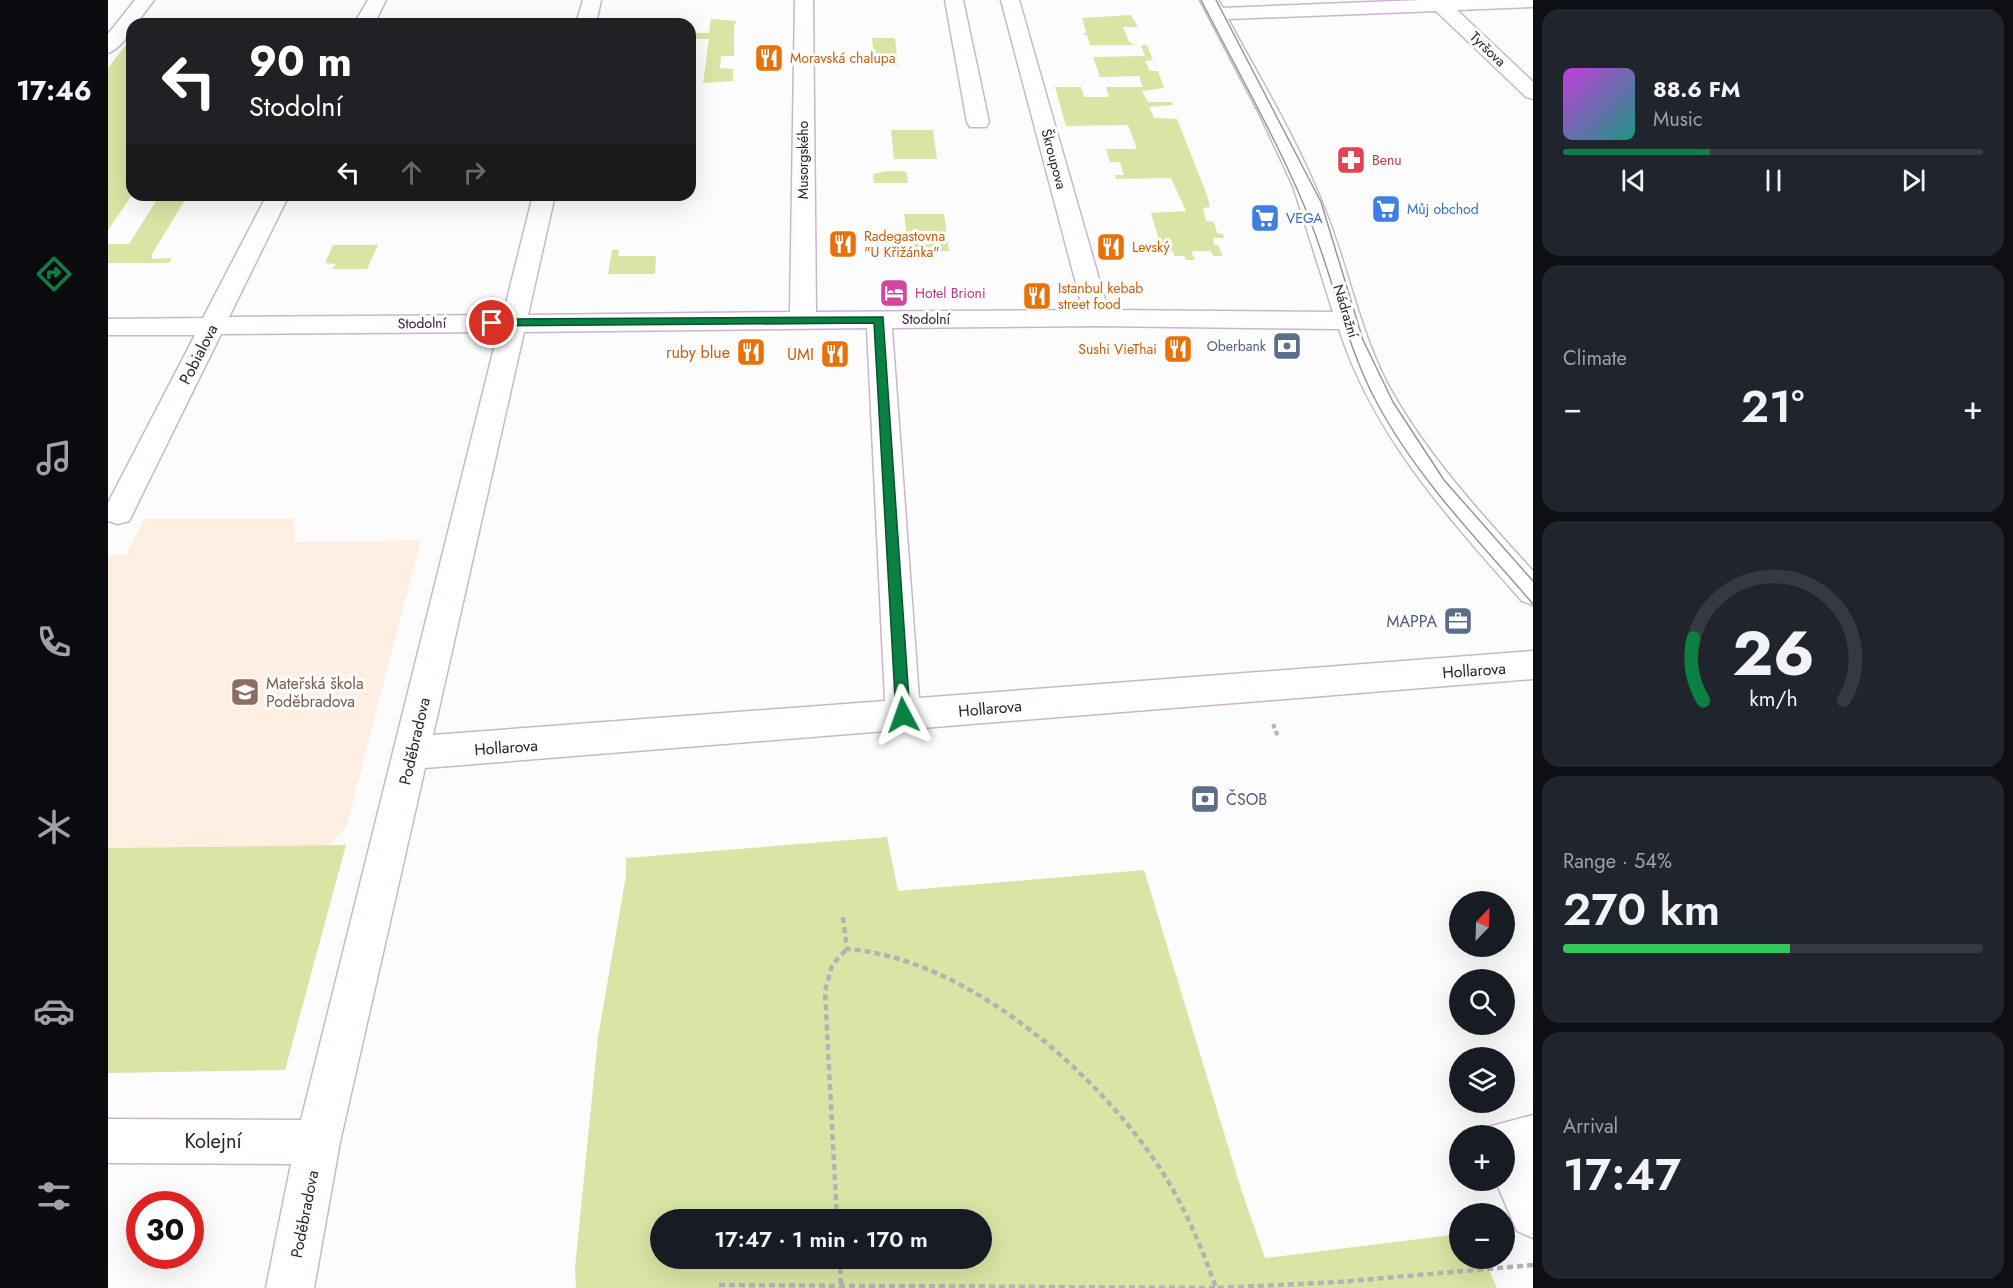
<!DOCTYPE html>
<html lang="en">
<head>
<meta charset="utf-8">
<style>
  :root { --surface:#171b24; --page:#20242c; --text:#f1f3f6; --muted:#9ea1a6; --line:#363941; --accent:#0b8043 }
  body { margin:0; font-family:Jost,sans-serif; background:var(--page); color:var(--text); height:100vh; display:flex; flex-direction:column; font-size:22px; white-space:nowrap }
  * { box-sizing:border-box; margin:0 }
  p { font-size:20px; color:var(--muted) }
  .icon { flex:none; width:33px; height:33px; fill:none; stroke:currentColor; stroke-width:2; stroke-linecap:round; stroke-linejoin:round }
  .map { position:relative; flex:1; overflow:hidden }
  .details { display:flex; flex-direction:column; gap:9px; padding:9px; background:#0d0f14; width:480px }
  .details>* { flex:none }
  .banner { position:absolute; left:18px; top:18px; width:570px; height:183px; border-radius:18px; box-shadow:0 6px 24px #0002; background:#202124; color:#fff; overflow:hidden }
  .needle { width:39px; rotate:23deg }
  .fabs { position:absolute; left:1341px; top:891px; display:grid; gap:12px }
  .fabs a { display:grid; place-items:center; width:66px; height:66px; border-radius:50%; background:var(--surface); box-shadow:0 6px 24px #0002; font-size:30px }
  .speed { position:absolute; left:18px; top:1191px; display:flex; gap:12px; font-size:30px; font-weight:700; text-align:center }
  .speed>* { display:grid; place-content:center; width:78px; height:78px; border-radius:50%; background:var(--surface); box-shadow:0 6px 24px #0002; line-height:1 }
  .speed .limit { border:9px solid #d22; background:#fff; color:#111 }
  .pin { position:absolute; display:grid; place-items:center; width:51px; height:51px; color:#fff; margin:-26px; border:3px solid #fff; border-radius:50%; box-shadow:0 2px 6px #0007 }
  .me { position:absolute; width:66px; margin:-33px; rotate:356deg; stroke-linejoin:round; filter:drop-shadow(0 0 4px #0008) }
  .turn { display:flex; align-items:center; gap:21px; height:126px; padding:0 24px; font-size:27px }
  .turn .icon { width:78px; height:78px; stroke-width:2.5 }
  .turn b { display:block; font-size:42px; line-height:51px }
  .lanes { display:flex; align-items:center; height:57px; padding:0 24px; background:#0003; justify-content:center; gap:30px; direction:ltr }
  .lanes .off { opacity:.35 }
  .big { font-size:45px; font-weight:600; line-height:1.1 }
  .details .card { flex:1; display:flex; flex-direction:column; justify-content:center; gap:9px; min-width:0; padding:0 21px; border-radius:18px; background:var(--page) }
  .details .dial { align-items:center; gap:0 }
  .dial svg { height:156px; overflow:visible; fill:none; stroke:var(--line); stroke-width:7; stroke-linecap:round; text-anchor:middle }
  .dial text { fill:var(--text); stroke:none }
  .song { display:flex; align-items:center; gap:18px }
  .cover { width:72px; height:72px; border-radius:9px; background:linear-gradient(135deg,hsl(290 70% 55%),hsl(170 70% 35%)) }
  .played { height:6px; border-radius:3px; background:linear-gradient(90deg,var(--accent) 35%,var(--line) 35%) }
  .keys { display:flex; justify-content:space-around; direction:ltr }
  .heat { display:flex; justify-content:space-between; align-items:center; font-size:33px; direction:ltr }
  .charge { height:9px; border-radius:4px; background:linear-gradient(90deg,#34c759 54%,var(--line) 0) }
  .trip { position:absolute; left:542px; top:1209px; width:342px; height:60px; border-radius:30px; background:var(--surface); box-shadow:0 6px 24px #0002; font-weight:600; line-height:60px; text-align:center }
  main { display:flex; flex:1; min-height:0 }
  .dock { display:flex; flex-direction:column; width:108px; justify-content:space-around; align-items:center; background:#090b0e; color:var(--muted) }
  .dock .icon { width:42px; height:42px }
  .dock .current { color:var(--accent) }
  .dock b { font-size:27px; color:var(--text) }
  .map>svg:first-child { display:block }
  .education { fill:#feefe2 }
  .green { fill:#d8e5a4; fill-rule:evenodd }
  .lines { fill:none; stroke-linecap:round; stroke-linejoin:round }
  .minor-casing { stroke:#ccb4d1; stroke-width:3 }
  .path-far1 { stroke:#b5b2b5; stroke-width:4; stroke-dasharray:4.5 3; stroke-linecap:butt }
  .path { stroke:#b5b2b5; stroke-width:4.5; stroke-dasharray:6 4; stroke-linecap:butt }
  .minor { fill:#fff; fill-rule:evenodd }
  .tram { stroke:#9b969c; stroke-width:1.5 }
  .route { fill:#0b8043; stroke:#07532c; stroke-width:1.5 }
  .labels { text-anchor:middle; stroke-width:6; stroke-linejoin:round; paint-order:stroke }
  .far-street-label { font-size:14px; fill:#2a212c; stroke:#fcfcfc }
  .far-food-label { font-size:14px; fill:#c56008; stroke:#fcfcfc; text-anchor:start }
  .far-health-label { font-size:14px; fill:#be3a42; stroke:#fcfcfc; text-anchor:start }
  .far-shop-label { font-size:14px; fill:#366cbe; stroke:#fcfcfc; text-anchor:start }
  .far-hotel-label { font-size:14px; fill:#b23c85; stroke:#fcfcfc; text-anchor:start }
  .far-service-label { font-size:14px; fill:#4e5e75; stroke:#fcfcfc; text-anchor:end }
  .food-label { font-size:16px; fill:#c56008; stroke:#fcfcfc; text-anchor:end }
  .street-label { font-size:16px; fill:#2a212c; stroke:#fcfcfc }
  .service-label { font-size:16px; fill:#4e5e75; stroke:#fcfcfc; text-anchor:end }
  .education-label { font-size:16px; fill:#785e54; stroke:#fcfcfc; text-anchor:start }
  .near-street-label { font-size:20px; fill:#2a212c; stroke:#fcfcfc }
</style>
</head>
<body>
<main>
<nav class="dock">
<b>17:46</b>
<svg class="icon current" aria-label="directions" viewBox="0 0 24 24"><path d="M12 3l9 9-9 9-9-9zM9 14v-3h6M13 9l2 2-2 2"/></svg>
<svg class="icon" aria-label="music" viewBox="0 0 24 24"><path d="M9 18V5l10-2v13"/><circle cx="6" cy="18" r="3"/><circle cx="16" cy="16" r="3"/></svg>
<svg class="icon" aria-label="phone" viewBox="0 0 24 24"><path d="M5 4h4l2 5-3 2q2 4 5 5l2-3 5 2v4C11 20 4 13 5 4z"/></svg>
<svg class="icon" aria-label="climate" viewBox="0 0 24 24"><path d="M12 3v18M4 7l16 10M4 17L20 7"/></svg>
<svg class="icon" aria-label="car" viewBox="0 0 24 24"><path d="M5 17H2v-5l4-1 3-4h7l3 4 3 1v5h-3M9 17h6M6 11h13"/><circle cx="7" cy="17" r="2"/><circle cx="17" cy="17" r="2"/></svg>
<svg class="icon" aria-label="filters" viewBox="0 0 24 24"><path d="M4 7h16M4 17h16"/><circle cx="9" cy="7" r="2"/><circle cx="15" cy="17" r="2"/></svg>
</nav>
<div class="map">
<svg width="1425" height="1288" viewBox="0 0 1425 1288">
  <rect width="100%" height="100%" fill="#fcfcfc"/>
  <polygon class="education" points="36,519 186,519 187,542 313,540 238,828 220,846 0,848 0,555 18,555"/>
  <g class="green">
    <polygon points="1023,15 1030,27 1015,27 1021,42 1026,45 982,45 979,35 975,35 978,32 974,18"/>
    <polygon points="603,19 629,21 626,25 626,56 613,56 612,68 625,69 625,81 595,83 601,39 582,39 582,33 601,33"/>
    <polygon points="24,37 24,195 0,230 0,68"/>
    <polygon points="764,38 787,38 790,66 772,66 771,58 766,58"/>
    <polygon points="1033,45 1039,45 1045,60 1037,61 1042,71 1050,71 1056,88 1034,91 1040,102 1064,102 1065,105 1041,107 1046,118 1069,119 1099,195 1102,207 1095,208 1098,221 1106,222 1109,233 1115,234 1116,238 1105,238 1106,245 1110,245 1115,256 1105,256 1103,251 1083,251 1087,260 1078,260 1076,256 1066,256 1065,251 1023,249 1025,245 1052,244 1043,213 1078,211 1063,178 1008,179 1007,175 1016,175 1012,162 1002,162 998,149 1029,149 1020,125 958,126 947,87 973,87 976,97 1001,97 998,87 1035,87 1031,76 992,77 985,57 1037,56"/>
    <polygon points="783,130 825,130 829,159 786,159"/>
    <polygon points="779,171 796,171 799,173 800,183 766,183 765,174"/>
    <polygon points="52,195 143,195 141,198 78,198 43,256 45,259 64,258 61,263 0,263 0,244 21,244"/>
    <polygon points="796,214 836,214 841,251 809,251 800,246"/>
    <polygon points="225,245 270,245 259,269 224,269 228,264 217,263"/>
    <polygon points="504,250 511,250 510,256 548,256 547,274 500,274"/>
    <path d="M779,837L790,891L1036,870L1134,1192L1157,1258L1351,1234L1352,1258L1376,1259L1389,1288H468L467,1268L490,1037L518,876V858ZM552,1220H873V1258H552Z"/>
    <polygon points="238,845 177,1070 0,1073 0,848"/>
  </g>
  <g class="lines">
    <g class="minor-casing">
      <g id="minor">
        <path d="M27,0H46L28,24H24C23,35 10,50 0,53V34Z"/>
        <polygon points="260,0 278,0 266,24 246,24"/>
        <polygon points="475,0 493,0 488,24 468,24"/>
        <path d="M687,0H705L708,312L975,310L893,0H911L1000,310L1225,312L1185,186L1152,115L1092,0H1110L1115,8L1313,0H1425V7L1349,10L1425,82V99L1418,97L1328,11L1120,19C1154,82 1191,143 1217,210C1240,267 1251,329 1280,385C1318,454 1372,513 1425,571V605L1414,601C1342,520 1265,435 1231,329L990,326L784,328L811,698L1425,651V679L317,768L232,1142L206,1288H158L183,1164L0,1163V1119L193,1120L390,332L113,334L25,513L21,521L10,524L0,521V503L87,335H0V319L95,318L159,195H181L121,317L395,315L425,195H447L420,315L682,312ZM759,328L777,701L325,735L416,332Z"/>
        <polygon points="837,0 855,0 881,122 878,127 862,127 859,122"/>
        <polygon points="1425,1115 1425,1238 1409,1231 1387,1180 1396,1180 1396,1136 1377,1136 1380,1127"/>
      </g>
    </g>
    <polyline class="path-far1" points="1165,724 1170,737"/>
    <g class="path">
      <path d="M735,917L739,949C856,958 983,1067 1047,1161C1074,1200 1092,1243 1108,1288L1230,1282L1425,1265"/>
      <polyline points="729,1220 717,991 724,965 739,949"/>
      <polyline points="732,1258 733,1287"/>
      <polyline points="611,1285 1108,1288"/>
    </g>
    <use href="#minor" class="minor"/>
    <g class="tram">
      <path d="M1093,0C1127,67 1166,134 1195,203C1224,269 1235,340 1269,403C1309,478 1370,540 1425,604"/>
      <polyline points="1108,0 1213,202 1255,340 1285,402 1336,480 1425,581"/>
    </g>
  </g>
  <polygon class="route" points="775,317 802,715 795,721 788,715 766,323 384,326 378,323 384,319"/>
  <defs>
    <g id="restaurant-square" transform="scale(1.5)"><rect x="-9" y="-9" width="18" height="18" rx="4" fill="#e8710a" stroke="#fcfcfc"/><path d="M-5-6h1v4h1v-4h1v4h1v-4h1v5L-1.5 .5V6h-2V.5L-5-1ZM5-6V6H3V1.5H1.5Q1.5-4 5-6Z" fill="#fff"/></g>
    <g id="pharmacy-square" transform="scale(1.5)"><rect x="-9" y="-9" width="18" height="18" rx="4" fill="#e0444e" stroke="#fcfcfc"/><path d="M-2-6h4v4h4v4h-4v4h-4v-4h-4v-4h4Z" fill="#fff"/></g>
    <g id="supermarket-square" transform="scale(1.5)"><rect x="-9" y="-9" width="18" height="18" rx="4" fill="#3f7fe0" stroke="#fcfcfc"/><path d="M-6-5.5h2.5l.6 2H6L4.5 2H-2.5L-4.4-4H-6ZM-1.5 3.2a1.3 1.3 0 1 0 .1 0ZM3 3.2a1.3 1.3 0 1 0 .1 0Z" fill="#fff"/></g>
    <g id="hotel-square" transform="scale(1.5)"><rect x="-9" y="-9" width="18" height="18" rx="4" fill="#d1479c" stroke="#fcfcfc"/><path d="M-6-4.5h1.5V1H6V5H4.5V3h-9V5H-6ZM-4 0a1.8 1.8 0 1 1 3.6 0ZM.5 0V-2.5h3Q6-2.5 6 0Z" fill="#fff"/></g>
    <g id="bank-square" transform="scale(1.5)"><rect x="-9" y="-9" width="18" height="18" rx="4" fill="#5c6f8a" stroke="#fcfcfc"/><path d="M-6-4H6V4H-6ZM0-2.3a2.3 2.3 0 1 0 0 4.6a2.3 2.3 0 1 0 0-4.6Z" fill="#fff"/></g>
    <g id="office-square" transform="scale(1.5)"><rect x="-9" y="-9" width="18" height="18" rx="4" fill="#5c6f8a" stroke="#fcfcfc"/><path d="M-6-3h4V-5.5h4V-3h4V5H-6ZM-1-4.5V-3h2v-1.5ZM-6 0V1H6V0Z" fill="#fff"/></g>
    <g id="school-square" transform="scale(1.5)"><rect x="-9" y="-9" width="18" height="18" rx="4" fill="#8d6e63" stroke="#fcfcfc"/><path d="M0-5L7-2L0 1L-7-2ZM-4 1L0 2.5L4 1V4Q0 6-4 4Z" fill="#fff"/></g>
  </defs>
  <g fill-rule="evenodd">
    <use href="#restaurant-square" x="661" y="58"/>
    <use href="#pharmacy-square" x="1243" y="160"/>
    <use href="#supermarket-square" x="1278" y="209"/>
    <use href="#supermarket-square" x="1157" y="218"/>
    <use href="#restaurant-square" x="735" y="244"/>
    <use href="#restaurant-square" x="1003" y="247"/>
    <use href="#hotel-square" x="786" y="293"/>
    <use href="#restaurant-square" x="929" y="296"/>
    <use href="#bank-square" x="1179" y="346"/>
    <use href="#restaurant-square" x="1070" y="349"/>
    <use href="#restaurant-square" x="643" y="352"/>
    <use href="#restaurant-square" x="727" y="354"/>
    <use href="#office-square" x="1350" y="621"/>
    <use href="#school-square" x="137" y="692"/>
    <use href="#bank-square" x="1097" y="799"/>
  </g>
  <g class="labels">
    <g class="far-street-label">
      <text transform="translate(1380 49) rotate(44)" y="5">Tyršova</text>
      <text transform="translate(946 159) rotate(75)" y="5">Škroupova</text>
      <text transform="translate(695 160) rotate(-90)" y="5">Musorgského</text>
      <text transform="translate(1238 311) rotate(73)" y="5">Nádražní</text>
      <text x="818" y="324">Stodolní</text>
      <text transform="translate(314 323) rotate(-1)" y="5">Stodolní</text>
    </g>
    <g class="far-food-label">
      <text x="682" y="63">Moravská chalupa</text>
      <text x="756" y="241">Radegastovna<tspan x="756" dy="16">"U Křižánka"</tspan></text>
      <text x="1024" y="252">Levský</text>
      <text x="950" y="293">Istanbul kebab<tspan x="950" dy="16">street food</tspan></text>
      <text x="1049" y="354" text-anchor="end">Sushi VieThai</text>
    </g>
    <g class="far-health-label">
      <text x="1264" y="165">Benu</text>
    </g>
    <g class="far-shop-label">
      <text x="1299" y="214">Můj obchod</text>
      <text x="1178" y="223">VEGA</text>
    </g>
    <g class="far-hotel-label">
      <text x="807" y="298">Hotel Brioni</text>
    </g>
    <g class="far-service-label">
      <text x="1158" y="351">Oberbank</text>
    </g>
    <g class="food-label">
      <text x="622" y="358">ruby blue</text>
      <text x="706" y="360">UMI</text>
    </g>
    <g class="street-label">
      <text transform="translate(90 354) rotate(-63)" y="6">Pobialova</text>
      <text transform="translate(1366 670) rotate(-4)" y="6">Hollarova</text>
      <text transform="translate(882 708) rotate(-5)" y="6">Hollarova</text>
      <text transform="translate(306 741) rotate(-77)" y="6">Poděbradova</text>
      <text transform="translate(398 747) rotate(-4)" y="6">Hollarova</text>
      <text transform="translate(196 1214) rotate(-79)" y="6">Poděbradova</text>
    </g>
    <g class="service-label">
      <text x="1329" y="627">MAPPA</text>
      <text x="1118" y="805" text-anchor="start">ČSOB</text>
    </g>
    <g class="education-label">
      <text x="158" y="689">Mateřská škola<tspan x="158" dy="18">Poděbradova</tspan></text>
    </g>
    <g class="near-street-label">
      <text x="105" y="1148">Kolejní</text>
    </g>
  </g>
</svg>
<div class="fabs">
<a><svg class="needle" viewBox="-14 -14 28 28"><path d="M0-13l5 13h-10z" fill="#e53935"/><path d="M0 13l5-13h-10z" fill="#9ea1a6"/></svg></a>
<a><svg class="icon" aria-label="search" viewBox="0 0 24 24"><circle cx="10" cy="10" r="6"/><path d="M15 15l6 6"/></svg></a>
<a><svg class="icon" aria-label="layers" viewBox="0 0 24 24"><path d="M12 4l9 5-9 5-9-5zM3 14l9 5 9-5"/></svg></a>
<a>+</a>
<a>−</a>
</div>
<div class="speed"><div class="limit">30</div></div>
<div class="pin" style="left:384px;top:323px;background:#d93025"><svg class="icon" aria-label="arrive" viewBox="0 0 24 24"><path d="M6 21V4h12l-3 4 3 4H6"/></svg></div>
<svg class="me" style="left:795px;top:715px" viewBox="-20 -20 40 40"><path d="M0-17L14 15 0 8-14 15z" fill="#0b8043" stroke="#fff" stroke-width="4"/></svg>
<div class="trip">17:47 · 1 min · 170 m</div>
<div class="banner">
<div class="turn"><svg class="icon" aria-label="left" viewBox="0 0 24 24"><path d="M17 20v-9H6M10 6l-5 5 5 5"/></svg><div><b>90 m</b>Stodolní</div></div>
<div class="lanes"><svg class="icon" aria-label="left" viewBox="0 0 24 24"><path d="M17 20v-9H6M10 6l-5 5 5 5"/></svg><svg class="icon off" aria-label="ahead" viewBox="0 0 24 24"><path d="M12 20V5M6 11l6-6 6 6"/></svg><svg class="icon off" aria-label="right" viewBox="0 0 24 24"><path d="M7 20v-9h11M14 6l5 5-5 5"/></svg></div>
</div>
</div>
<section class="details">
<div class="card">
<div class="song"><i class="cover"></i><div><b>88.6 FM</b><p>Music</p></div></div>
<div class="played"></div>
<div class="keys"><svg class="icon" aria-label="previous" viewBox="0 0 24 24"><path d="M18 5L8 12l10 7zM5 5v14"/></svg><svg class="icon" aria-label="pause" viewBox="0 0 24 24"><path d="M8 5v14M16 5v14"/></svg><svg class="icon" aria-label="next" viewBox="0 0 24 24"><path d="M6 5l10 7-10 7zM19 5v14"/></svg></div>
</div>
<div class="card"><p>Climate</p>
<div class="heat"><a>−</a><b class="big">21°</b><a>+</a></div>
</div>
<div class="card dial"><svg viewBox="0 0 100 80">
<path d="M14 69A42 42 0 1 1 86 69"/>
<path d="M14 69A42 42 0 0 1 9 37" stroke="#0b8043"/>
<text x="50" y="56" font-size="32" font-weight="700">26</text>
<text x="50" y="72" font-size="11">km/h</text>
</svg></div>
<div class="card"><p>Range · 54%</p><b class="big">270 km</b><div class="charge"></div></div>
<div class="card"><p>Arrival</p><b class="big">17:47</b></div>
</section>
</main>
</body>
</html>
